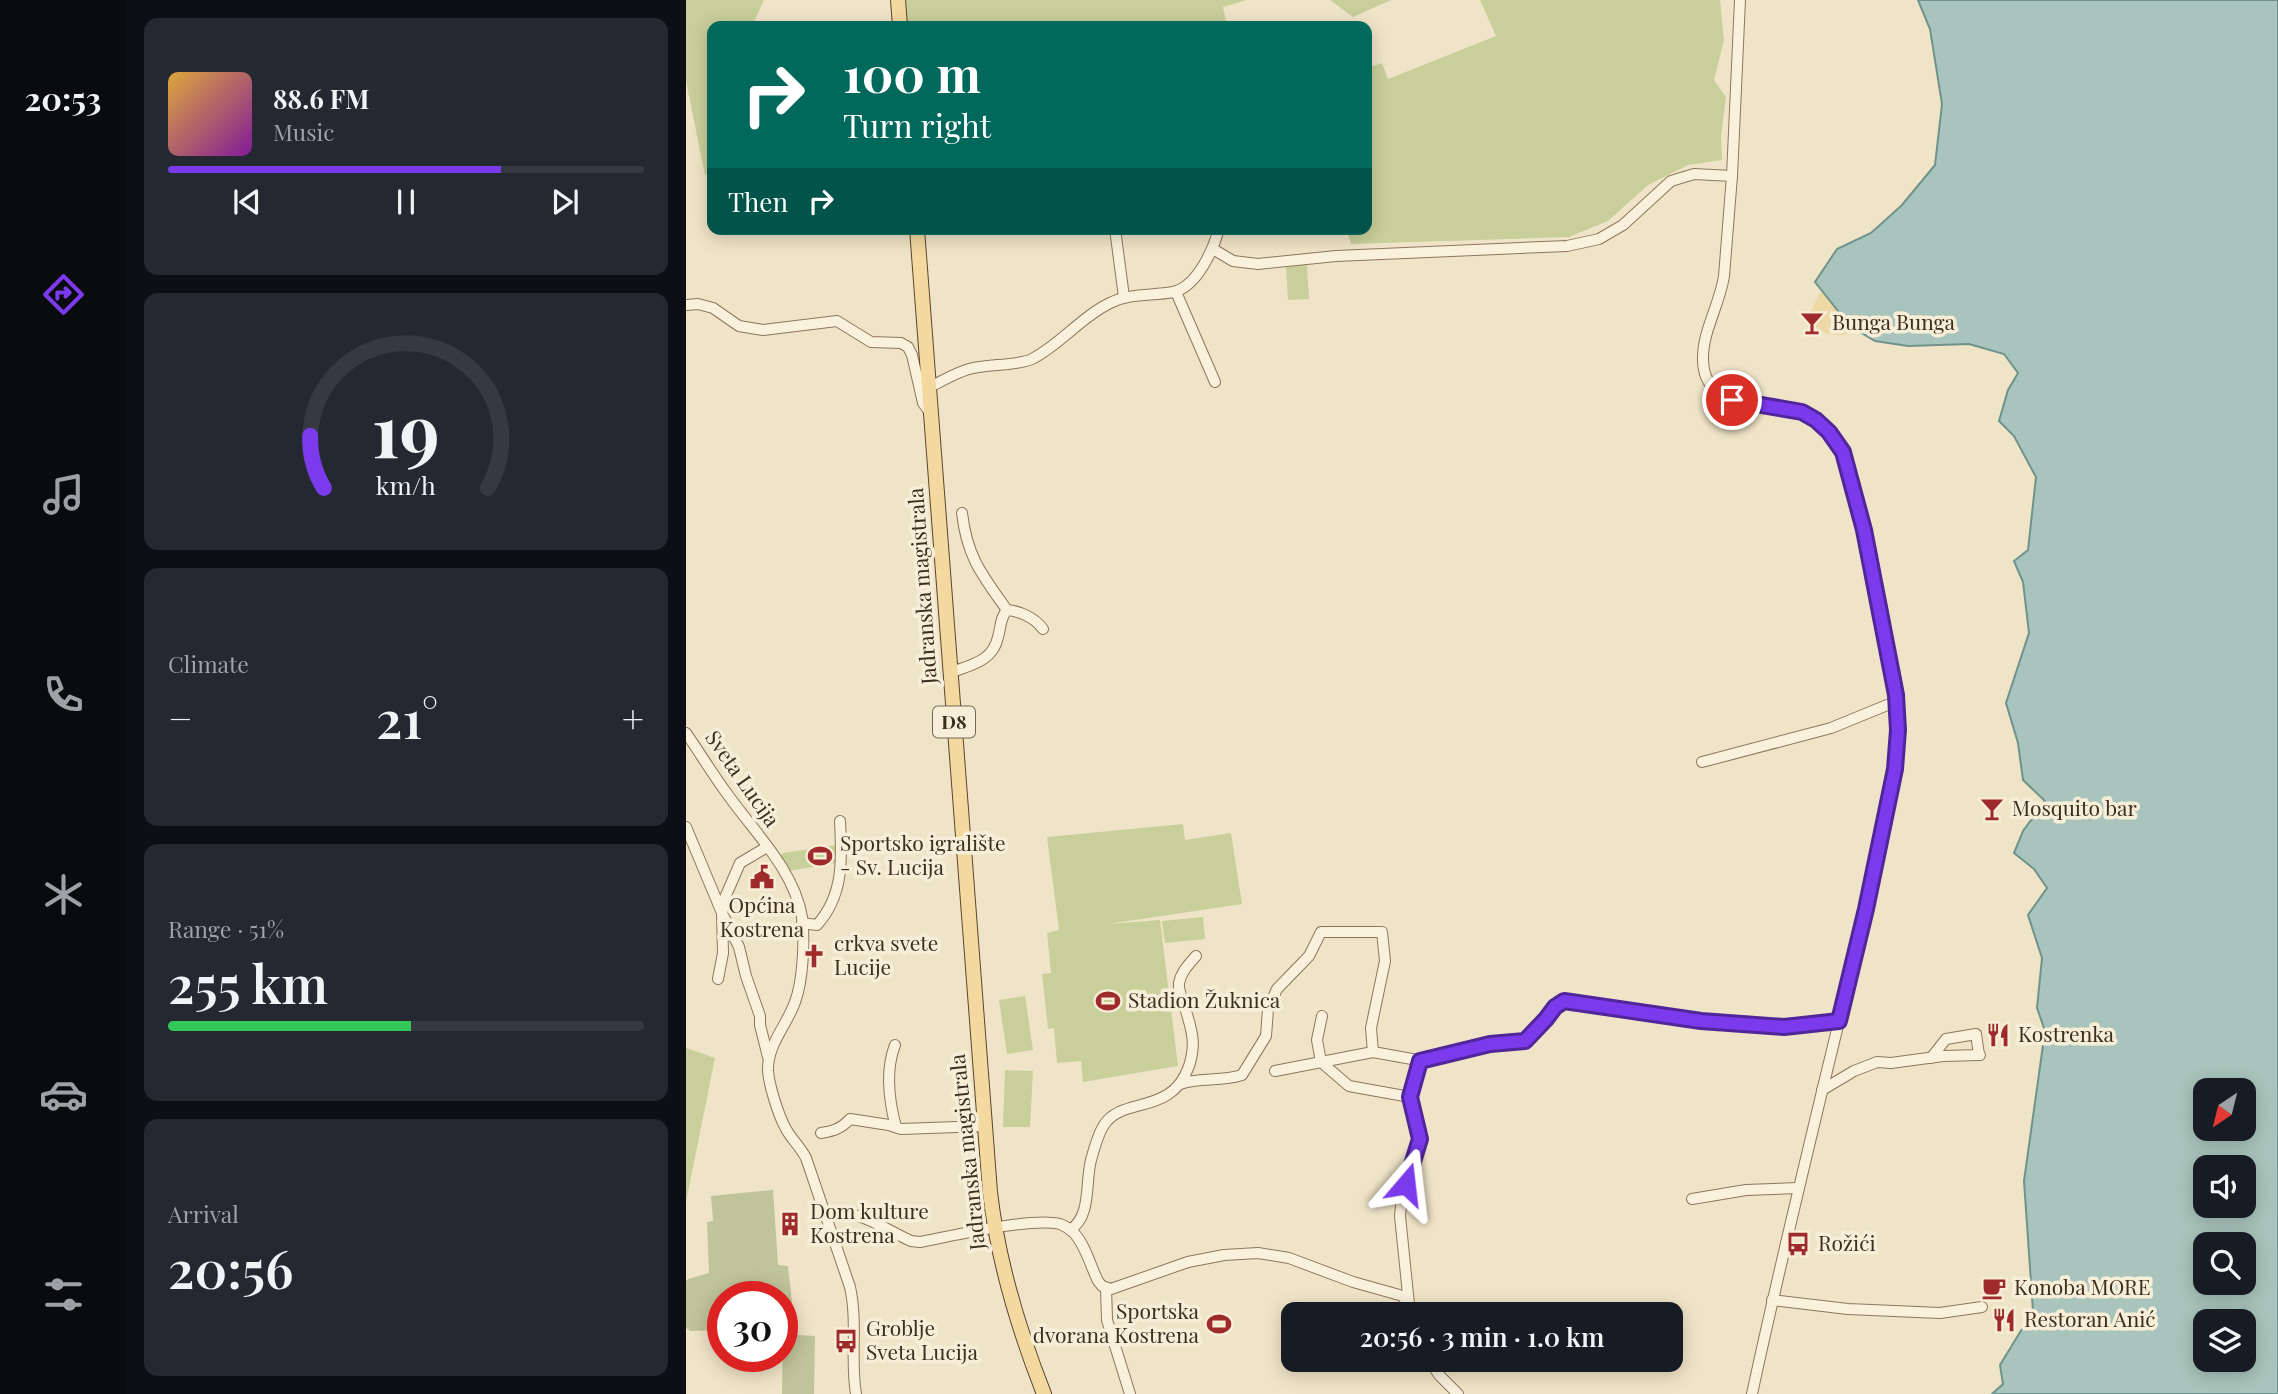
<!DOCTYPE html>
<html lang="en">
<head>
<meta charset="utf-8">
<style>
  :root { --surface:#171b24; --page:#242831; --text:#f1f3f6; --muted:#9ea1a6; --line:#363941; --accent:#7c3aed }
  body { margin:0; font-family:"Playfair Display",serif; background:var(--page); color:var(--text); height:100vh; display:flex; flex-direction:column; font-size:26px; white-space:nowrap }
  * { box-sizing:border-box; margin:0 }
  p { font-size:23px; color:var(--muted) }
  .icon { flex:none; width:38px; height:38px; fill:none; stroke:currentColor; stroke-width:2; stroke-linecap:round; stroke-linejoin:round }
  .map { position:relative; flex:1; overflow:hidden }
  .drawer { display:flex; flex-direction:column; gap:18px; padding:18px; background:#0d0f14; width:560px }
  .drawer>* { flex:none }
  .banner { position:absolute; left:21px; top:21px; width:665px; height:214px; border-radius:14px; box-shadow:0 4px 18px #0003; background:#00695c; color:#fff; overflow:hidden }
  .needle { width:46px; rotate:215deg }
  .buttons { position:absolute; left:1507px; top:1078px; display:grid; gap:14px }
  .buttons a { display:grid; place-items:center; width:63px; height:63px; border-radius:14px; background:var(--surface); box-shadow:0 4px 18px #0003; font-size:35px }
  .speed { position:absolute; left:21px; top:1281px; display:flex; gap:14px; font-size:35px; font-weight:700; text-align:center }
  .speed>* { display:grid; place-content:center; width:91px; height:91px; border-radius:50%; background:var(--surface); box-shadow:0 4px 18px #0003; line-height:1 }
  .speed .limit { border:10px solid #d22; background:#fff; color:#111 }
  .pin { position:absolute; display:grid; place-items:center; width:60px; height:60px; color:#fff; margin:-30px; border:4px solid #fff; border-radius:50%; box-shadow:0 2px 7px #0007 }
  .me { position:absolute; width:77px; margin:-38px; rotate:17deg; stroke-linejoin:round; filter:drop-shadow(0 0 5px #0008) }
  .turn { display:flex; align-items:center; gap:24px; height:147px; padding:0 21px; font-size:32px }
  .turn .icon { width:91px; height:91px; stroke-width:2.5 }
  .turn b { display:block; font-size:49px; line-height:60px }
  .then { display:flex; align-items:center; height:66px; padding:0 21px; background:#0003; gap:14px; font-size:26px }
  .big { font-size:52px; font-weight:600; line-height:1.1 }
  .drawer .widget { flex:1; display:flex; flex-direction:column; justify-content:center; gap:10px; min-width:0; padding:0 24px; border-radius:14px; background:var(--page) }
  .drawer .dial { align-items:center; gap:0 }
  .dial svg { height:182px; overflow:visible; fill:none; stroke:var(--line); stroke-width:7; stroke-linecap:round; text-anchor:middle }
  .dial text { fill:var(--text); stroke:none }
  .song { display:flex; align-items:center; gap:21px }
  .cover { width:84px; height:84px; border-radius:10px; background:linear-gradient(135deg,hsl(40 70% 55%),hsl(290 70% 35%)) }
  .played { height:7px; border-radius:4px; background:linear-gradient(90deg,var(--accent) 70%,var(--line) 70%) }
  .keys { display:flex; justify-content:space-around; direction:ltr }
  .heat { display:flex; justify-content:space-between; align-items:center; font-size:38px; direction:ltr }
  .charge { height:10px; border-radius:5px; background:linear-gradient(90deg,#34c759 51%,var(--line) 0) }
  .trip { position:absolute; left:595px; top:1302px; width:402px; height:70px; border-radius:14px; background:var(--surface); box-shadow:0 4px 18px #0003; font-weight:600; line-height:70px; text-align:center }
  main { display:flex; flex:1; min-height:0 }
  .tab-bar { display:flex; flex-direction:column; width:126px; justify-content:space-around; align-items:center; background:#090b0e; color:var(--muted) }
  .tab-bar .icon { width:49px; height:49px }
  .tab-bar .active { color:var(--accent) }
  .tab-bar b { font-size:32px; color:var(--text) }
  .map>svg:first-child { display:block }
  .green { fill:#c9cf9b }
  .sand { fill:#ecd9a5 }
  .cemetery { fill:#bfc49a }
  .water { fill:#a9c4bc; stroke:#6f938a; stroke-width:2; fill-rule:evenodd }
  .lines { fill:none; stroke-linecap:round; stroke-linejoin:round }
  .minor-casing { stroke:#8d765c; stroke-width:12 }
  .major-casing { stroke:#5b4430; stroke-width:16 }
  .minor { stroke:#faf1dc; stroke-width:10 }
  .major { stroke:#f3d9a0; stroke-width:14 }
  .route-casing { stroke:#51269a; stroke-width:18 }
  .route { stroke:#7c3aed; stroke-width:12 }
  .labels { text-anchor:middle; stroke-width:7; stroke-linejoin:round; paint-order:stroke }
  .shield { fill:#f7eed8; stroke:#756857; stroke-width:2 }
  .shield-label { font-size:19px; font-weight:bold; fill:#3d2e20 }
  .poi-label { font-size:21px; fill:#3d2e20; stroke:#f7eed8; text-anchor:start }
  .street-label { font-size:21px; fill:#3d2e20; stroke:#f7eed8 }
</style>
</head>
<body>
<main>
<nav class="tab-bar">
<b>20:53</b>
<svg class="icon active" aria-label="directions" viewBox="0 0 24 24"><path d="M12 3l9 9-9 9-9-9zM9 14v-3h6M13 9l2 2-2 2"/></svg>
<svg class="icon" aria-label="music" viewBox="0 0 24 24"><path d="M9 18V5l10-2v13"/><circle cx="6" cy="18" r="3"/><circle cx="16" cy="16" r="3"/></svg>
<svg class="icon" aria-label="phone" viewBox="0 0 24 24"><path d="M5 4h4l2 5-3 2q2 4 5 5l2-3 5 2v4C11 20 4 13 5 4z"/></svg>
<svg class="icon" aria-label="climate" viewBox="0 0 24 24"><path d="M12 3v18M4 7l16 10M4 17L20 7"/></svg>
<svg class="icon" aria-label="car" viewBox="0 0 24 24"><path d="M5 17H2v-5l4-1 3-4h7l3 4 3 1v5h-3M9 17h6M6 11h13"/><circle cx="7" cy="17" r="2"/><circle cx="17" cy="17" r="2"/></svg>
<svg class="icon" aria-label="filters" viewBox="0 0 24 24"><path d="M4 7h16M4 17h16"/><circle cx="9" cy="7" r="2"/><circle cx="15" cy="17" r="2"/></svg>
</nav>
<section class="drawer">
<div class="widget">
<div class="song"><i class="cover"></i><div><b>88.6 FM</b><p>Music</p></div></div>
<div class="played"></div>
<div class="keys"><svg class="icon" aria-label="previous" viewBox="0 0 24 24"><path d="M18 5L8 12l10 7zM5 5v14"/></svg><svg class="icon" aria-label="pause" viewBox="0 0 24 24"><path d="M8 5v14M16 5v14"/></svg><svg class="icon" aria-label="next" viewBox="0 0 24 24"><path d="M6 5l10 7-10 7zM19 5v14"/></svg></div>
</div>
<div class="widget dial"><svg viewBox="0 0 100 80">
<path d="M14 69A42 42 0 1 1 86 69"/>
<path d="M14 69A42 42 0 0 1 8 46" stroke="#7c3aed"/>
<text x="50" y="56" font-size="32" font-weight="700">19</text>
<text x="50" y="72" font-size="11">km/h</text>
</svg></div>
<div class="widget"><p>Climate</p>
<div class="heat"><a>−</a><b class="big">21°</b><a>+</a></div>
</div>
<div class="widget"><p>Range · 51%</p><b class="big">255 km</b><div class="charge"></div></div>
<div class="widget"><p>Arrival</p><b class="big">20:56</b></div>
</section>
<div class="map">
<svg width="1592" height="1394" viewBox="0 0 1592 1394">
  <rect width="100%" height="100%" fill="#f0e4c8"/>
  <g class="green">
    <polygon points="0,0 78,0 66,26 26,26 26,174 19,175 0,81"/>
    <polygon points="219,0 561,0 537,7 541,26 221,26"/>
    <polygon points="644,0 705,0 667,17"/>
    <polygon points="794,0 1034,0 1038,40 1028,80 1040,97 1035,136 1036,160 1002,165 962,185 922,221 883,237 665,244 660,229 681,229 681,68 696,63 702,79 810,36"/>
    <polygon points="621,264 623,299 602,300 600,267"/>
    <polygon points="497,824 499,840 545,833 556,904 422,924 474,920 492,1066 397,1082 395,1061 371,1063 368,1028 362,1029 356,974 365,973 361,933 373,930 361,837"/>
    <polygon points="151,845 150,863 103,871 95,856 97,853"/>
    <polygon points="517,917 519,939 479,943 476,921"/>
    <polygon points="339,996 347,1050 321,1054 313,1000"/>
    <polygon points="0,1048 29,1058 0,1202"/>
    <polygon points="319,1070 347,1071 344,1127 317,1127"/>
  </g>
  <path class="sand" d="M1137,292L1164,326L1160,335C1144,336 1133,333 1124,320L1126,309L1133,294Z"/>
  <g class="cemetery">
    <polygon points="87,1190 92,1265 102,1266 109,1329 96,1330 96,1297 37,1297 37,1330 4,1331 0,1328 0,1281 2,1279 23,1273 21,1222 27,1221 25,1196"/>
    <polygon points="97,1334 129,1336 128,1394 96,1394"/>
  </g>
  <path class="water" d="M1232,0H1592V1394H1306L1317,1384L1314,1365L1347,1311L1338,1181L1359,1031L1351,1008L1356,958L1342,915L1361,888L1348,869L1328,853L1337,831L1359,801L1337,780L1332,743L1320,703L1343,633L1337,582L1328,561L1342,550L1350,477L1328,436L1313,421L1322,390L1332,373L1318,354L1283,344L1222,346L1189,341L1164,326L1129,282L1151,249L1185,233L1216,205L1249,165L1256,104L1244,29ZM1519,1090H1558V1129H1519ZM1519,1167H1558V1206H1519ZM1519,1244H1558V1283H1519ZM1519,1321H1558V1360H1519Z"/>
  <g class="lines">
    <g class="minor-casing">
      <g id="minor">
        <path d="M1054,0L1046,176L1038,276C1034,304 1016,332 1017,360C1018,411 1076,400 1110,410C1128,416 1142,428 1152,444C1163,461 1166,484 1171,503C1188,566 1202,633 1211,697C1216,741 1205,784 1196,826C1188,867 1180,907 1171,947C1135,1096 1098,1245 1066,1394"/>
        <polyline points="429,229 438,297"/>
        <polyline points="527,249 547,261 572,264 650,256 881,246 913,239 937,225 985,181 1008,174 1046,176"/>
        <polyline points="490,292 529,382"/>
        <polyline points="0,305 12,304 27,308 53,326 77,330 151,321 185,342 215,343 222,347 226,355 237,403 245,414"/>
        <path d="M244,387C256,381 269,373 283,369C300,364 332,366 346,359C375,344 395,317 424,303C444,293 466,296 487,292C511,287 527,250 533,229"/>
        <path d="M276,513C281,557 296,575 321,610"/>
        <path d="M264,673C283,665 307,662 312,637C315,627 314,618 321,610C334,611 349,618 357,629"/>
        <path d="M0,733C14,753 27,775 42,795C69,833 108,870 116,917C119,939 117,981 109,1002C101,1025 81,1045 82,1071C83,1085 92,1114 99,1127C104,1138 114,1146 120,1158L164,1287C172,1323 164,1359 170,1394"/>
        <polyline points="1016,762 1145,728 1211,701"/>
        <polyline points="0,827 36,913 53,947 60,976 74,1016 74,1025 82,1057"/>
        <path d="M116,923L131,925C158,895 156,859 154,821"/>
        <polyline points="32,979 37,953 36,913 38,900 54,863 81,847"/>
        <polyline points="636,1016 631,1040 635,1062 663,1086 724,1097"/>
        <path d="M209,1045C199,1071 203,1101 210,1127"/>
        <polyline points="1245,1058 1260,1039 1290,1034 1293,1055"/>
        <polyline points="589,1071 687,1052"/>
        <path d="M494,1084C513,1077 535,1082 556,1075L580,1036L582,1009L591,989L623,956L635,932H696L699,961L685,1028L687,1052L737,1061L805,1044H822L839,1041L860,1019L869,1007L878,1001L1015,1021L1098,1027L1153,1021"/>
        <polyline points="1136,1090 1168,1071 1191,1062 1205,1063 1257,1056 1294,1055"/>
        <path d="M135,1133C147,1131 155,1129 164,1119L203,1125L215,1129L299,1126"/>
        <polyline points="1006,1199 1060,1190 1112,1188"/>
        <path d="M137,1213C175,1209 192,1226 225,1241L234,1242C266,1236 345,1217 374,1224C379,1226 384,1229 388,1233C400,1246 404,1265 412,1281L416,1286L425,1289L502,1262L538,1255L572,1253L603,1258L667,1282L717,1296L727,1314"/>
        <path d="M384,1230C406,1216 399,1182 405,1160C408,1149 412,1134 418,1125C436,1096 486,1116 503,1066C511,1041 505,1029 498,1004C496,997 492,990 493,983C495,972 503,964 510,956"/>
        <polyline points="420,1288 421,1320 444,1394"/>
        <polyline points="1086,1300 1162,1309 1254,1313 1296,1307"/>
        <polyline points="723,1304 714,1216 716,1197 734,1139 724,1097 734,1061"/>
        <polyline points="743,1360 753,1375 772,1394"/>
      </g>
    </g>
    <g class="major-casing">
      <g id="major">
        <polyline points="212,0 214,26"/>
        <path d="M231,229L304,1192C312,1262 332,1328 358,1394"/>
      </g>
    </g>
    <use href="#minor" class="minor"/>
    <use href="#major" class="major"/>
  </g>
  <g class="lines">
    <g class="route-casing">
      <polyline id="route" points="720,1184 734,1139 724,1097 734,1061 804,1044 839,1041 860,1019 869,1007 878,1001 1015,1021 1098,1027 1153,1021 1180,909 1209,769 1212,730 1210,695 1178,530 1157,452 1143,432 1130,420 1116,412 1046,400"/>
    </g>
    <use href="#route" class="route"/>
  </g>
  <defs>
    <g id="bar-bare" transform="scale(1.89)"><path d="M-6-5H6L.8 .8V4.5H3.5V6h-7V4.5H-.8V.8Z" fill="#9e2a2b" stroke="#f7eed8" stroke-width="2.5" paint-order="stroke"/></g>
    <g id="stadium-bare" transform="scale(1.89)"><path d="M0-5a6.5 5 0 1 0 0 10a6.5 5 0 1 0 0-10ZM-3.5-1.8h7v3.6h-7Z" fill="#9e2a2b" stroke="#f7eed8" stroke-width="2.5" paint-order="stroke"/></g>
    <g id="civic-bare" transform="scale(1.89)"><path d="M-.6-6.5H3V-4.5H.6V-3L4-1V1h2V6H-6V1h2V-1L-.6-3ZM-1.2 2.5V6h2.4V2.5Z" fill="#9e2a2b" stroke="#f7eed8" stroke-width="2.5" paint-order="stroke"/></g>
    <g id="church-bare" transform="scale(1.89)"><path d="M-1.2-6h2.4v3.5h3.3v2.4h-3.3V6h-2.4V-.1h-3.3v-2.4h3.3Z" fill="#9e2a2b" stroke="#f7eed8" stroke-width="2.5" paint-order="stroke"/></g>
    <g id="restaurant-bare" transform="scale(1.89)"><path d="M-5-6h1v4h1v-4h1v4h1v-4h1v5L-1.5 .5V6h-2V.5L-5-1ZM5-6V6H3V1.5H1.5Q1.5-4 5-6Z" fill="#9e2a2b" stroke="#f7eed8" stroke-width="2.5" paint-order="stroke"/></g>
    <g id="building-bare" transform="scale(1.89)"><path d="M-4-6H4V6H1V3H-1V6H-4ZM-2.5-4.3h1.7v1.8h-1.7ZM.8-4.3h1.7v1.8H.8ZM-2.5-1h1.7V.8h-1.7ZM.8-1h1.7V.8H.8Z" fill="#9e2a2b" stroke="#f7eed8" stroke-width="2.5" paint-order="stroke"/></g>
    <g id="bus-bare" transform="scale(1.89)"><path d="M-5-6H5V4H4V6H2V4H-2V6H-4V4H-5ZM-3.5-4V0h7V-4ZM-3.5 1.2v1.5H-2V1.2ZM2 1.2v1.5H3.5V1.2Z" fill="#9e2a2b" stroke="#f7eed8" stroke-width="2.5" paint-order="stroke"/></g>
    <g id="cafe-bare" transform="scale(1.89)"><path d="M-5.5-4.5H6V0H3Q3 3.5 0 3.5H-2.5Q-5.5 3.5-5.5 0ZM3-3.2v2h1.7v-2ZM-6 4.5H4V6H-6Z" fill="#9e2a2b" stroke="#f7eed8" stroke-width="2.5" paint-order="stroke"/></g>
  </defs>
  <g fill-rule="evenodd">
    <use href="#bar-bare" x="1126" y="323"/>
    <use href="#bar-bare" x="1306" y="809"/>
    <use href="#stadium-bare" x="134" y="856"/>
    <use href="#civic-bare" x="76" y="877"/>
    <use href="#church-bare" x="128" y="956"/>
    <use href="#stadium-bare" x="422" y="1001"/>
    <use href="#restaurant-bare" x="1312" y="1035"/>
    <use href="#building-bare" x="104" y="1224"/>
    <use href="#bus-bare" x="1112" y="1244"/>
    <use href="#cafe-bare" x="1308" y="1288"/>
    <use href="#restaurant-bare" x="1318" y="1320"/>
    <use href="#stadium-bare" x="533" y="1324"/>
    <use href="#bus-bare" x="160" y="1341"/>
  </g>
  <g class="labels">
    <rect class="shield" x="247" y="706.5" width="42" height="31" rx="5"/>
    <g class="shield-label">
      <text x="268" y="729">D8</text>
    </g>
    <g class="poi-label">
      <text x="1146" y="330">Bunga Bunga</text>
      <text x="1326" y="816">Mosquito bar</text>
      <text x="154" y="851">Sportsko igralište<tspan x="154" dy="24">- Sv. Lucija</tspan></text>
      <text x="76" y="913" text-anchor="middle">Općina<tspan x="76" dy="24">Kostrena</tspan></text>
      <text x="148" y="951">crkva svete<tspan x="148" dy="24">Lucije</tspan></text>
      <text x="442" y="1008">Stadion Žuknica</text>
      <text x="1332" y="1042">Kostrenka</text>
      <text x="124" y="1219">Dom kulture<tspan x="124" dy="24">Kostrena</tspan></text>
      <text x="1132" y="1251">Rožići</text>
      <text x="1328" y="1295">Konoba MORE</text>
      <text x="513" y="1319" text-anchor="end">Sportska<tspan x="513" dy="24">dvorana Kostrena</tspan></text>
      <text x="1338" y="1327">Restoran Anić</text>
      <text x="180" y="1336">Groblje<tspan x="180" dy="24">Sveta Lucija</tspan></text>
    </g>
    <g class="street-label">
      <text transform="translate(237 586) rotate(-94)" y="7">Jadranska magistrala</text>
      <text transform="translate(56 779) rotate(55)" y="7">Sveta Lucija</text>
      <text transform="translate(282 1152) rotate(-96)" y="7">Jadranska magistrala</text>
    </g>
  </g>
</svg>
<div class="buttons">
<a><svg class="needle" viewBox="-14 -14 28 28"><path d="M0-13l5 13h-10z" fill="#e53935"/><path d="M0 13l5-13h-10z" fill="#9ea1a6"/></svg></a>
<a><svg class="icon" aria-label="sound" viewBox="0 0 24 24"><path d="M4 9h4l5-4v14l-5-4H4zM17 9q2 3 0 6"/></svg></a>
<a><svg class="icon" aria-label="search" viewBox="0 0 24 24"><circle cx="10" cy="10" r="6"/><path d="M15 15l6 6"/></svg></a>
<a><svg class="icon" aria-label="layers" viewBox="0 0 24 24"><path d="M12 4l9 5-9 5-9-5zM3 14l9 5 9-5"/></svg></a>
</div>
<div class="speed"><div class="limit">30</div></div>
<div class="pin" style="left:1046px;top:400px;background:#d93025"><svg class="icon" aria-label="arrive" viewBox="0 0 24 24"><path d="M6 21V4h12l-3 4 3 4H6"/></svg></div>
<svg class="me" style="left:720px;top:1184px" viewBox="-20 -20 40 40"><path d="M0-17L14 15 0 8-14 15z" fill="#7c3aed" stroke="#fff" stroke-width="4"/></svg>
<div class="trip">20:56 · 3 min · 1.0 km</div>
<div class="banner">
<div class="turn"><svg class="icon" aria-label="right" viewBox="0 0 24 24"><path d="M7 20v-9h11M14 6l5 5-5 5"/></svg><div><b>100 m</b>Turn right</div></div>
<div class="then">Then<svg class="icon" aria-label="right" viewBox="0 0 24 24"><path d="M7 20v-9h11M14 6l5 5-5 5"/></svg></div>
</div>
</div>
</main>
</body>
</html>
